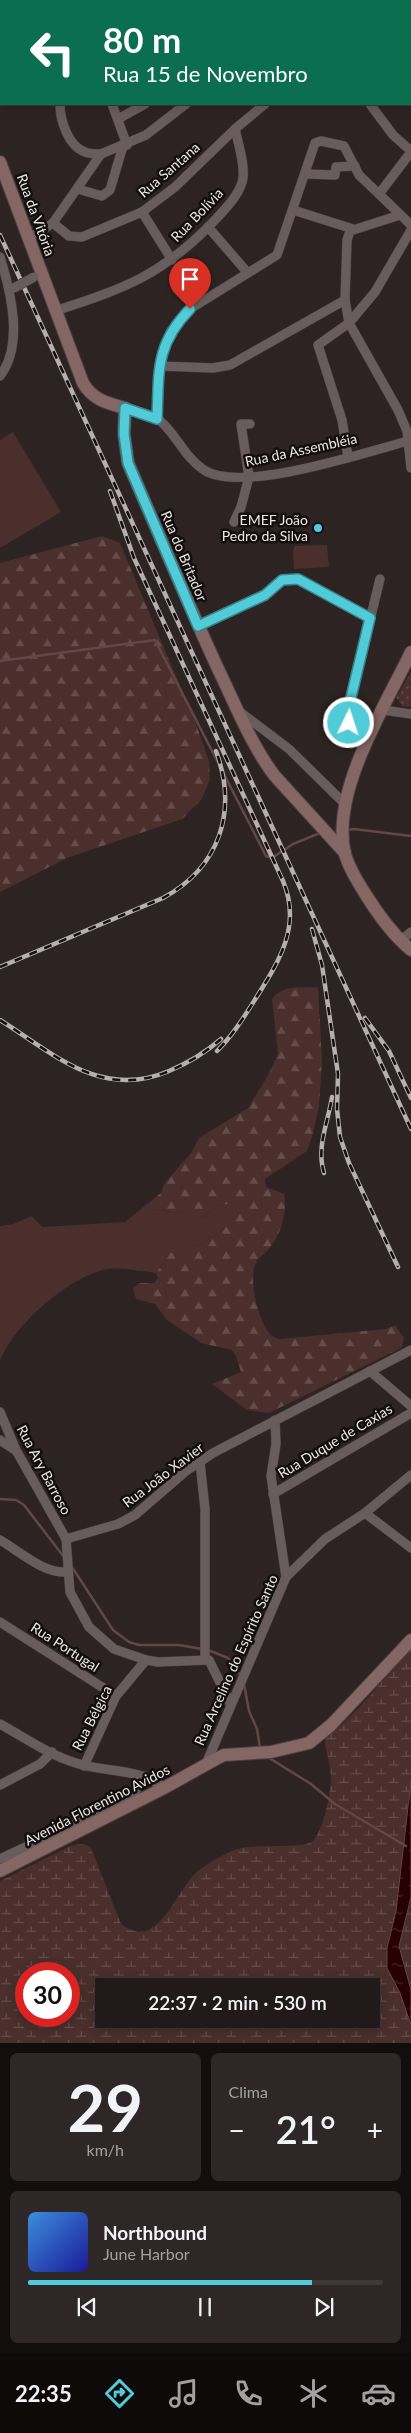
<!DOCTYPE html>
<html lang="pt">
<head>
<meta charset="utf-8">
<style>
  :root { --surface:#221a1a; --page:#2e2727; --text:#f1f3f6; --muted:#a2a1a2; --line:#3f3839; --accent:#52cbd8 }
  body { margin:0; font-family:Lato,sans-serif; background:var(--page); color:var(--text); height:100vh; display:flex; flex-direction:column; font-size:19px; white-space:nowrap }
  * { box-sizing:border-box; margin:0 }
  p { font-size:16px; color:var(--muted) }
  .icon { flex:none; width:28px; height:28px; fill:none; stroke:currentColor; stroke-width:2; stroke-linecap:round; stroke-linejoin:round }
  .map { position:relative; height:2043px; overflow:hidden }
  .details { display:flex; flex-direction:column; gap:10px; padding:10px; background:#130e0e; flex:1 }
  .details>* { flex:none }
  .guide { position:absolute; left:0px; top:0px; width:411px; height:105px; box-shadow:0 2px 12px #0003,0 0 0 1px var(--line); background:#0b6e4f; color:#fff; overflow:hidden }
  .speed { position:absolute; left:15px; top:1962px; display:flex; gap:10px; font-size:25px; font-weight:700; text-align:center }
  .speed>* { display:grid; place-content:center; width:65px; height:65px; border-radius:50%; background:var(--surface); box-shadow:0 2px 12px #0003,0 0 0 1px var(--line); line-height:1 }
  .speed .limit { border:8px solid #d22; background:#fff; color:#111 }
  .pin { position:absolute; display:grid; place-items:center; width:42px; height:42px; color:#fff; margin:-51px -21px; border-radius:50% 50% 50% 0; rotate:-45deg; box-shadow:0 0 5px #0007 }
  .pin .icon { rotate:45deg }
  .me { position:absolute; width:55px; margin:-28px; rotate:4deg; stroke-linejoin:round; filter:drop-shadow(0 0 4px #0008) }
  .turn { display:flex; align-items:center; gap:18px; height:105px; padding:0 20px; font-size:22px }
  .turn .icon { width:65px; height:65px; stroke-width:2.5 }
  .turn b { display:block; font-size:35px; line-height:42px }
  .big { font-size:38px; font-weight:600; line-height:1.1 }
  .details .tile { flex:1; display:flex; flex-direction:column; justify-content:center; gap:8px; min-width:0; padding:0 18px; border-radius:8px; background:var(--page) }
  .details .dial { align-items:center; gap:0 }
  .dial b { font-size:65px; line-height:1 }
  .song { display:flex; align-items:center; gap:15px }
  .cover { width:60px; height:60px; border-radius:8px; background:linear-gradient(135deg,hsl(210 70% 55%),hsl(240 70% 35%)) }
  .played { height:5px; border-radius:2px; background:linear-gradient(90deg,var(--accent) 80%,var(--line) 80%) }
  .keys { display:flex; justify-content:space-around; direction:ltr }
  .heat { display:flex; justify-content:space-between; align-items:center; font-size:28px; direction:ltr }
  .details .tiles { flex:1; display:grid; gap:10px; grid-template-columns:1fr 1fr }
  .tile:last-child { grid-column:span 2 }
  .trip { position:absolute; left:95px; top:1978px; width:285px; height:50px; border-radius:0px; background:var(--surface); box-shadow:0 2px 12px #0003,0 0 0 1px var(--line); font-weight:600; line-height:50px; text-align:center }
  .tab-bar { display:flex; height:80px; justify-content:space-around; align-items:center; background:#0e0a0a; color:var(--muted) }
  .tab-bar .icon { width:35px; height:35px }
  .tab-bar .on { color:var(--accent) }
  .tab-bar b { font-size:22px; color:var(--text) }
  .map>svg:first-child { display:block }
  .green { fill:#4a2f2c }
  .forest { fill:url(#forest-firs) }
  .wetland { fill:url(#wetland-marsh); fill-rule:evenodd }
  .park { fill:url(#park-dots) }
  .water { fill:url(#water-ripples); stroke:#634647 }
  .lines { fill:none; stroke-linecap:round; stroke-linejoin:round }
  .stream { stroke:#634647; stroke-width:2.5 }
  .street-casing { stroke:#494040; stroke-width:10 }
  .secondary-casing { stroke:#494040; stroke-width:14 }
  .street { stroke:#685d5c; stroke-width:9 }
  .secondary { stroke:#846664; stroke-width:12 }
  .rail-casing { stroke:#b6afae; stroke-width:4.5 }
  .rail { stroke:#120e0d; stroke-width:2.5; stroke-dasharray:8; stroke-linecap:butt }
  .street-bridge-casing { stroke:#494040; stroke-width:10; stroke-linecap:butt }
  .street-bridge { stroke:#685d5c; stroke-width:9 }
  .route-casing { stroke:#35848c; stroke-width:12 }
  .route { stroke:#52cbd8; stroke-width:9 }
  .poi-dot { fill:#52cbd8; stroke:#120e0d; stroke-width:2 }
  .labels { text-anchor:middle; stroke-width:5; stroke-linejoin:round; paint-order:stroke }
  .street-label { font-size:14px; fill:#ede6e5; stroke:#120e0d }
  .poi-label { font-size:14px; fill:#ede6e5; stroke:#120e0d; text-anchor:end }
</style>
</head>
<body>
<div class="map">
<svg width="411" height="2043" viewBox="0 0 411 2043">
  <defs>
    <pattern id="forest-firs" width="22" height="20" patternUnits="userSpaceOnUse" patternTransform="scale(1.25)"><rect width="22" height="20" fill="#4a2f2c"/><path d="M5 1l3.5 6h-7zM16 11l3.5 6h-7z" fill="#644d4a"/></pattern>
    <pattern id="wetland-marsh" width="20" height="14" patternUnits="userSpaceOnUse" patternTransform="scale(1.25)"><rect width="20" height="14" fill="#4a2f2c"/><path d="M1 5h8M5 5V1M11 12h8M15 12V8" fill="none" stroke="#644d4a"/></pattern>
    <pattern id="park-dots" width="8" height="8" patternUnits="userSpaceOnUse" patternTransform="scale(1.25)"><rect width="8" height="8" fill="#4a2f2c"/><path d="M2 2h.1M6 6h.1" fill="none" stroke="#644d4a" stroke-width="1.8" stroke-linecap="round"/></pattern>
    <pattern id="water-ripples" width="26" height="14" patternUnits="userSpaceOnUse" patternTransform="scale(1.25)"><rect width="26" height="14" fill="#280203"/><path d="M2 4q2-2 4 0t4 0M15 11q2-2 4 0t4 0" fill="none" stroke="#482728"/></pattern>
  </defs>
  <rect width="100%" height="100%" fill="#2d2322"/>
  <g class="green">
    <polygon points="13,432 61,512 0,548 0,440"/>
    <polygon points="327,545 329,567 294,569 293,550 295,546"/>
    <path d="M229,1204L237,1211L228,1225L205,1243L170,1253L156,1273C139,1271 115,1265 99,1271C64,1282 11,1328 0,1362V1226L13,1224L32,1216L42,1227L125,1222L146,1205L150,1209L181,1213L193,1218L205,1216L216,1206Z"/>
  </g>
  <g class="forest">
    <polygon points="102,536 120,543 196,724 209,761 210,779 202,799 182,819 67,858 0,892 0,563"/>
    <path d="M318,987L322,1060L319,1107L312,1137L307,1151L265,1179L266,1187L284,1194C288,1211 280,1237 268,1250C265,1254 259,1257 257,1261C247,1276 258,1321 270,1334C272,1337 276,1338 280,1339L386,1329L395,1325L404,1338L401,1348L269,1413L247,1410L212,1384L241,1372L236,1356L232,1350L201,1343L167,1320L155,1304L136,1299L133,1288L140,1283H154L158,1278L156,1273L170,1253L205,1243L228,1225L237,1211L228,1204L216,1206L205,1216L193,1218L181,1213L150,1209L146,1205L161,1193L164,1184L191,1153L199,1138L248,1108L267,1077L278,1054L272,999C283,984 301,988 318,987Z"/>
  </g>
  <g class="wetland">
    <path d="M411,1649V1781L396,1911L387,1948V1968L400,1993L411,2025V2043H0V1881L70,1846C78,1844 84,1842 91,1848L121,1924C159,1953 175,1890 198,1871C210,1862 228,1851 242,1848C257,1844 305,1849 313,1841C323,1831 332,1789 331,1775C330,1762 325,1751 325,1738C359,1714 382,1678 411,1649ZM26,1974H69V2016H26ZM104,1986H371V2019H104Z"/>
    <polygon points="411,1897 411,1990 399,1946"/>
  </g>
  <polygon class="park" points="411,672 411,707 402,706 396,698"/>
  <polygon class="water" points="411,1781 411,1897 399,1946 411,1990 411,2025 400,1993 387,1968 387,1948 396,1911"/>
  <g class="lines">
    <g class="stream">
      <polyline points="0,661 155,640 266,856 272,858 293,844 320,833"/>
      <polyline points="346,830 354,829 411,836"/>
      <polyline points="0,1499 16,1500 24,1505 64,1557"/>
      <polyline points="72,1567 113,1630 129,1642 139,1645 179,1645 202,1649"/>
      <polyline points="208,1650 228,1658 241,1676"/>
      <polyline points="244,1684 249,1711 257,1729 260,1748"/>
      <polyline points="266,1756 311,1784 335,1804 406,1846"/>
    </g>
    <g class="street-casing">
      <g id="street">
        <polyline points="80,0 80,1"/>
        <polyline points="367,0 368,1"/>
        <polyline points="106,1 106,0"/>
        <polyline points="201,1 201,0"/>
        <polyline points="346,1 347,0"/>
        <polyline points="404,1 404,0"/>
        <polyline points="410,64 411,65"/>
        <path d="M60,104C60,120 68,146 85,152C89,154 96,154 101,154"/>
        <polyline points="112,104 127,145"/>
        <polyline points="370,104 393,135 411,151"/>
        <polyline points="118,119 145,104"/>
        <polyline points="305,174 335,175 336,167 355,166"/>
        <polyline points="78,189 102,196 110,190 123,146"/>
        <polyline points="379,194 411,225"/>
        <polyline points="293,210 353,229"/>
        <polyline points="142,212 172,260"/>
        <polyline points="400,215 350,231 347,240 345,300 349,323 398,410 407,431 411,468"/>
        <polyline points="53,223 69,236 82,237 142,212 175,187 235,129 265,104"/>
        <polyline points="208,227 247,272"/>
        <polyline points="28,239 53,223 101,154 146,135 186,104"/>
        <path d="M0,257C11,292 24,345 0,376"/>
        <path d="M55,311C126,288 163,275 216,219C226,208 241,193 243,178C245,164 238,143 235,129"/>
        <polyline points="160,366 213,368 230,365 345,300"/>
        <path d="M125,408C135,411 149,413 158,419C176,433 184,457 204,470C241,494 363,453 408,441L411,439"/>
        <polyline points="157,419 161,356 171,331 190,309 277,255 315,143 321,141 344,146 359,175 379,194 411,152"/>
        <polyline points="348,457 342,420 318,345 349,323 375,292 411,230"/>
        <polyline points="234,522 241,507 249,477 241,424 250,424"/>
        <polyline points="198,626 265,595 283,580 298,579 370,618"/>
        <polyline points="383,710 411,714"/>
        <polyline points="240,712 289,749 345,804"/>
        <polyline points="365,745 349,723 348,710 380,579"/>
        <polyline points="400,941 411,932"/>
        <polyline points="370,1371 411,1406"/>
        <polyline points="0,1412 16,1450 66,1539 70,1592 89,1627 114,1649 146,1660 158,1662 209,1660 230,1703"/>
        <polyline points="275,1420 276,1444 271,1476 286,1577"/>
        <polyline points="0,1440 15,1450"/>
        <polyline points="200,1462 205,1509 205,1659"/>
        <polyline points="273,1494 411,1413"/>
        <polyline points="365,1513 411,1548"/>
        <polyline points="66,1539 118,1524 135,1515 186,1471 213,1453 411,1350"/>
        <path d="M0,1540C19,1551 44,1574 67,1572"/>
        <polyline points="0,1622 116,1696"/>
        <path d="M0,1724C24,1737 49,1755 76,1763C105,1773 138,1767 164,1788"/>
        <polyline points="206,1764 286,1577 325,1539 365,1513 411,1475"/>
        <polyline points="84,1766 116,1696 146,1660"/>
        <polyline points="0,1785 40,1764 52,1752"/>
        <polyline points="0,1859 125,1800 135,1792 144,1776"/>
      </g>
    </g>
    <g class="secondary-casing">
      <g id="secondary">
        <path d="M0,162L83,383C93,400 107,403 125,408L124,434L128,463C158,532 187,602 219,671C236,706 251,744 274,775L345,853"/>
        <path d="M411,652C385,707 330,792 345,854C349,869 358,882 366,895C379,916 392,934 411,950"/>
        <polyline points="0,1871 164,1788 216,1759 224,1755 271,1752 309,1743 331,1725 411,1640"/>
      </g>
    </g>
    <use href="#street" class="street"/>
    <use href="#secondary" class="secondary"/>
    <g class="rail-casing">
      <g id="rail">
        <polyline points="0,235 411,1129"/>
        <path d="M110,491L134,558L283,881C302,926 279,961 256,998C244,1017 233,1035 217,1051"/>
        <polyline points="312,929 322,965 338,1074 337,1109 340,1137 349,1163 398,1267"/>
        <path d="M0,967L163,898C220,867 238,811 216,751"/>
        <polyline points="365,1018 389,1051 411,1098"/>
        <path d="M0,1020C54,1054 101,1100 169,1071C188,1063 205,1053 221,1039"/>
        <path d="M324,1173C316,1147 328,1123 332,1097"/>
      </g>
    </g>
    <use href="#rail" class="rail"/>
    <g class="street-bridge-casing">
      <polyline id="street-bridge" points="14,288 34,277"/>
    </g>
    <use href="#street-bridge" class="street-bridge"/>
  </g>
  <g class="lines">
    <g class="route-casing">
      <path id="route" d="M190,309C155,345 159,372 157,419L125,408L124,434L128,463L198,626L265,595L282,580L298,579L370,618L348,710L349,723"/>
    </g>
    <use href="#route" class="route"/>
  </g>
  <circle class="poi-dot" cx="318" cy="528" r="5"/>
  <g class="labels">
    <g class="street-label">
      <text transform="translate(169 170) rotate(-41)" y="5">Rua Santana</text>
      <text transform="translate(36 215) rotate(70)" y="5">Rua da Vitória</text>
      <text transform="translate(197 215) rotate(-46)" y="5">Rua Bolívia</text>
      <text transform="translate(301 450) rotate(-12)" y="5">Rua da Assembléia</text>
      <text transform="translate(184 556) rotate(67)" y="5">Rua do Britador</text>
      <text transform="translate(335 1441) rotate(-31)" y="5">Rua Duque de Caxias</text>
      <text transform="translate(44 1470) rotate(62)" y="5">Rua Ary Barroso</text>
      <text transform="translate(163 1475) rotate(-37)" y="5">Rua João Xavier</text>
      <text transform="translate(65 1647) rotate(33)" y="5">Rua Portugal</text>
      <text transform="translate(236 1660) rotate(-66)" y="5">Rua Arcelino do Espírito Santo</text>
      <text transform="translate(92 1718) rotate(-63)" y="5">Rua Bélgica</text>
      <text transform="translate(97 1805) rotate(-27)" y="5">Avenida Florentino Avidos</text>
    </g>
    <g class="poi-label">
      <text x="308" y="525">EMEF João<tspan x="308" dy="16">Pedro da Silva</tspan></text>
    </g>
  </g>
</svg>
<div class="speed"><div class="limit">30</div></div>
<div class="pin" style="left:190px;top:309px;background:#d93025"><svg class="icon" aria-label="arrive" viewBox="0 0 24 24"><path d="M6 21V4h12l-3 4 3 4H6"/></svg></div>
<svg class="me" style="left:349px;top:723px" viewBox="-20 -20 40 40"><circle r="17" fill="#52cbd8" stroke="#fff" stroke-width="3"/><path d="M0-11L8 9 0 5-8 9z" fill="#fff"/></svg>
<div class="trip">22:37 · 2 min · 530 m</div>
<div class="guide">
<div class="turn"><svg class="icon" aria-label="left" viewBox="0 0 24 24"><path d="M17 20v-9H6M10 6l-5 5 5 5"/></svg><div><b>80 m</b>Rua 15 de Novembro</div></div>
</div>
</div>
<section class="details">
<div class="tiles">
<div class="tile dial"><b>29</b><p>km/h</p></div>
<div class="tile"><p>Clima</p>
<div class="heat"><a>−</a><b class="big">21°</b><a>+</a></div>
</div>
<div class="tile">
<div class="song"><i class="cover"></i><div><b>Northbound</b><p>June Harbor</p></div></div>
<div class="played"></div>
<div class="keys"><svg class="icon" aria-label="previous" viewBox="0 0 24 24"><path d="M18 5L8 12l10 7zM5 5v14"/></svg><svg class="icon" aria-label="pause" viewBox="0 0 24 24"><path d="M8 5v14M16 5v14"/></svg><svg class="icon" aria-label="next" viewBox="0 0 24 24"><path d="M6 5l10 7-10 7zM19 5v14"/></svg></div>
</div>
</div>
</section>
<nav class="tab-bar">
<b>22:35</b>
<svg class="icon on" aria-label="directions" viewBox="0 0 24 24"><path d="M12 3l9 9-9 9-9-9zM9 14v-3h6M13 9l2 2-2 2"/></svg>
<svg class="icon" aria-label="music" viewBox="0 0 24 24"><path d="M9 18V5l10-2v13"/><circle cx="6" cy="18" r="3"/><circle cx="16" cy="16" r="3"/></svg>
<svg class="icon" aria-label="phone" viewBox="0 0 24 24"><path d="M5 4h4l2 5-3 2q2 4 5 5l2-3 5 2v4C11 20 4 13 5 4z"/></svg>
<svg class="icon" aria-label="climate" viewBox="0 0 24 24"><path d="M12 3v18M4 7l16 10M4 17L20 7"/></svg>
<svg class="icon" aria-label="car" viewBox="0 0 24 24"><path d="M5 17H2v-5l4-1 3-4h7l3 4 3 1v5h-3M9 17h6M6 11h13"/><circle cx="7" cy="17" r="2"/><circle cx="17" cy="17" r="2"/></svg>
</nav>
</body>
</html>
